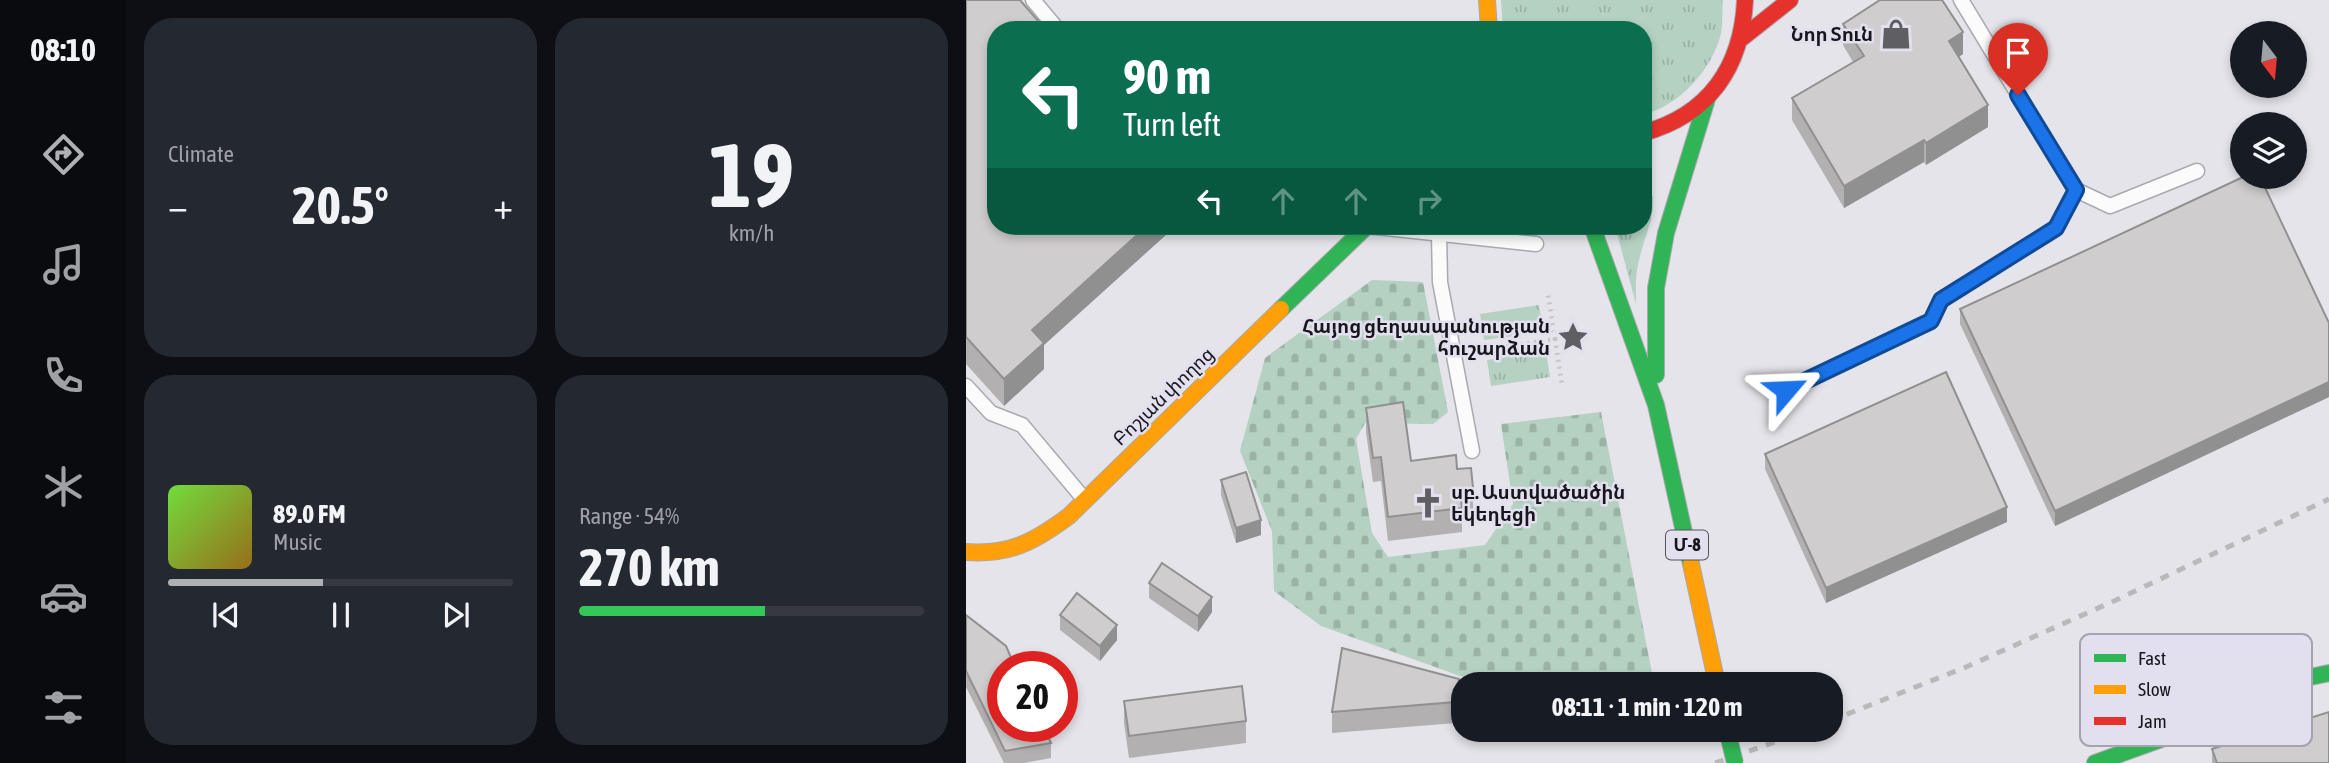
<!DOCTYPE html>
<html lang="en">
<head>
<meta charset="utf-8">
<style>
  :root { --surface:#171b24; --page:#242831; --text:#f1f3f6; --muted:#9ea1a6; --line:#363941; --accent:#afb0b4 }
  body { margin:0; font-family:"Asap Condensed","Noto Sans Armenian",sans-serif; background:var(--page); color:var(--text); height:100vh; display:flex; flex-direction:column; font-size:26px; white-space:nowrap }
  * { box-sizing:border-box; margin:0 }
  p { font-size:23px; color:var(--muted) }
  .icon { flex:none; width:38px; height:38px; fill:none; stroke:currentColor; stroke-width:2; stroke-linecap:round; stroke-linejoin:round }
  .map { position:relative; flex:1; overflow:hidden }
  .side { display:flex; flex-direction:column; gap:18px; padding:18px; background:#0d0f14; width:840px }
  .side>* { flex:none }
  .top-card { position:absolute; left:21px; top:21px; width:665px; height:214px; border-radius:28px; box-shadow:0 4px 10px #0003; background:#0b6e4f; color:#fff; overflow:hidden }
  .needle { width:46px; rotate:164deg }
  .buttons { position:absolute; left:1264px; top:21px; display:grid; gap:14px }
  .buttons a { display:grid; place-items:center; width:77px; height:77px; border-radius:50%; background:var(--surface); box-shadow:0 4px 10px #0003; font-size:35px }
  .speed { position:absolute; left:21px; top:651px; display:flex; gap:14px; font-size:35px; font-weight:700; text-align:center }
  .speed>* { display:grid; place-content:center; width:91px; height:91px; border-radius:50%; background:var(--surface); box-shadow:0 4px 10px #0003; line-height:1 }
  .speed .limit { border:10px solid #d22; background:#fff; color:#111 }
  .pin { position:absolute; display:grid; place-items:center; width:60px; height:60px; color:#fff; margin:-72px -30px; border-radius:50% 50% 50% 0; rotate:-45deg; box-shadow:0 0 7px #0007 }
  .pin .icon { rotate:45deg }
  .me { position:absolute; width:77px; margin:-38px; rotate:64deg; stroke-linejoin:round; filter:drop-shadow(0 0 5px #0008) }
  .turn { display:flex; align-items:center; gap:24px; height:147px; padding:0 21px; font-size:32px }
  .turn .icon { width:91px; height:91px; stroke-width:2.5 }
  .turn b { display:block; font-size:49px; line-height:60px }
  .lanes { display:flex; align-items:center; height:66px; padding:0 21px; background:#0003; justify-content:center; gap:35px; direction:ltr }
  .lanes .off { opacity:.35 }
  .big { font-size:52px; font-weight:700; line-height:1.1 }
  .side .card { flex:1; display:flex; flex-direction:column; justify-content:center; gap:10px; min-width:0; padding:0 24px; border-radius:28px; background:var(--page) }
  .side .dial { align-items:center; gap:0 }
  .dial b { font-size:91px; line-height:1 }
  .song { display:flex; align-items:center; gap:21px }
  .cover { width:84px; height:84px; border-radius:10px; background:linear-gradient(135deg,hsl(100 70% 55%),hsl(40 70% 35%)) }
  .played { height:7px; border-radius:4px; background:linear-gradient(90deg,var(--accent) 45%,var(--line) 45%) }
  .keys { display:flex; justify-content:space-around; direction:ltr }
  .heat { display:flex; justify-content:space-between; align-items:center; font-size:38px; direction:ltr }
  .charge { height:10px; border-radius:5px; background:linear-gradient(90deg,#34c759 54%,var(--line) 0) }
  .side .tiles { flex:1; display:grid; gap:18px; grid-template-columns:repeat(2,1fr) }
  .trip { position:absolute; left:485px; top:672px; width:392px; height:70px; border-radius:28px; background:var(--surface); box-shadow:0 4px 10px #0003; font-weight:700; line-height:70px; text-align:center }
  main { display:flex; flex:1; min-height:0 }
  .tabs { display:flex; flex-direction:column; width:126px; justify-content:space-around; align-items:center; background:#090b0e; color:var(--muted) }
  .tabs .icon { width:49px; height:49px }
  .tabs .selected { color:var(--accent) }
  .tabs b { font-size:32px; color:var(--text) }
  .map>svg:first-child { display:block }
  .grass { fill:url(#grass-tufts) }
  .cemetery { fill:url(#cemetery-stones) }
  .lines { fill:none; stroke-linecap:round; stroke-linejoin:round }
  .lane-casing { stroke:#aaa9af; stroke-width:17 }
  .fast-casing { stroke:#aaa9af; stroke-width:18 }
  .slow-casing { stroke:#aaa9af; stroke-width:18 }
  .jam-casing { stroke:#aaa9af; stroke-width:18 }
  .path { stroke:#c5c5c8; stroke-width:4.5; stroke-dasharray:2 5; stroke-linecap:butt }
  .lane { stroke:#fbfbfc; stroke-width:14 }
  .fast { stroke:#30b455; stroke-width:16 }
  .slow { stroke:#ff9f0a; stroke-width:16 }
  .jam { stroke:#e5322d; stroke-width:16 }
  .rail { stroke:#b9b9ba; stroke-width:5; stroke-dasharray:9 9; stroke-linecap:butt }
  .fast-bridge-casing { stroke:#aaa9af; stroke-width:18; stroke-linecap:butt }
  .fast-bridge { stroke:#30b455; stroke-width:16 }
  .wall { fill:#b2b0b0 }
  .shaded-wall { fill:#919090 }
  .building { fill:#cfcdcd; stroke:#919090; stroke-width:2 }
  .route-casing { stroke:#114b97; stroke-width:18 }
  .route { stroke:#1a73e8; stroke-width:12 }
  .labels { text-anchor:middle; stroke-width:5; stroke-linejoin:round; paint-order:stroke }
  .shield { fill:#e2e0ee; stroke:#53535a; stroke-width:2 }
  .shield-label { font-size:18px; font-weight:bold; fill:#16161b }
  .poi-label { font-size:19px; font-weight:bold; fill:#16161b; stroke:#e2e0ee; text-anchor:end }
  .street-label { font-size:19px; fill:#16161b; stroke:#e2e0ee }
  .key { fill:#e2e0ee; stroke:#a5a3af; stroke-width:2 }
  .key-label { font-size:19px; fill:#16161b }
</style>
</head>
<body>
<main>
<nav class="tabs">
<b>08:10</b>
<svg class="icon selected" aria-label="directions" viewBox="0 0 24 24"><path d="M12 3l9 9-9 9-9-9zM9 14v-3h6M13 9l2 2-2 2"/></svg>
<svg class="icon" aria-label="music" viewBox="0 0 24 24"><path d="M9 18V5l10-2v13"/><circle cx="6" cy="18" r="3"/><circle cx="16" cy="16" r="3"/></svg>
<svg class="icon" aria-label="phone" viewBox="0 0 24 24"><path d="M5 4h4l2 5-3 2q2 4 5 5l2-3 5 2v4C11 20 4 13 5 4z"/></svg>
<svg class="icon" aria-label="climate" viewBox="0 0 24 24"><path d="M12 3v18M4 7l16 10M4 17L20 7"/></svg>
<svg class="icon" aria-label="car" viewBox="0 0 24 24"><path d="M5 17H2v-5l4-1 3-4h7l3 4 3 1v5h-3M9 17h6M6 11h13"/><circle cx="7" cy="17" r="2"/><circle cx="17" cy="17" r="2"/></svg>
<svg class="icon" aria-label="filters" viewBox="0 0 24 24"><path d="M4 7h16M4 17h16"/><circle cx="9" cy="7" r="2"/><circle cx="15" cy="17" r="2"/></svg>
</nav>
<section class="side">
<div class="tiles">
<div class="card"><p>Climate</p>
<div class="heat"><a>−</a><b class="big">20.5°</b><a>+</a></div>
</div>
<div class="card dial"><b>19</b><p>km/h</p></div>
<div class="card">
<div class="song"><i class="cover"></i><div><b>89.0 FM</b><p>Music</p></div></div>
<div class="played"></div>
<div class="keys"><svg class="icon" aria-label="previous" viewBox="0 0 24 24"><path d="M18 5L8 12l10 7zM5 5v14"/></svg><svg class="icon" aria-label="pause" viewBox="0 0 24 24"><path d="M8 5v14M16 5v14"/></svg><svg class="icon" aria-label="next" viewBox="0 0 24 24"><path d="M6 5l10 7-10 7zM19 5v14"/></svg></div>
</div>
<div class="card"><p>Range · 54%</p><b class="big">270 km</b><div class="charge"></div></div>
</div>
</section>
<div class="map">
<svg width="1363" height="763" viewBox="0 0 1363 763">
  <defs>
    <pattern id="grass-tufts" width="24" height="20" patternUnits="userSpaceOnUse" patternTransform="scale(1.75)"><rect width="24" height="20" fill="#b4d1c1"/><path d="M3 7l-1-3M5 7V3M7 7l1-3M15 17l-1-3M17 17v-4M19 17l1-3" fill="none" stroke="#9ab3a5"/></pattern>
    <pattern id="cemetery-stones" width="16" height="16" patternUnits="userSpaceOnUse" patternTransform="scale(1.75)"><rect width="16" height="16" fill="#b4d1c1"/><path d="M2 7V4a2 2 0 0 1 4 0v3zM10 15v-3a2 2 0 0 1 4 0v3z" fill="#9ab3a5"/></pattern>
  </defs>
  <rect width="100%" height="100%" fill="#e4e4ea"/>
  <g class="grass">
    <path d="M535,0H757C756,11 757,23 755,33C748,67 712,108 677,114V30H537Z"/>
    <path d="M677,186L687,196C689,219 676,242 672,265C669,278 670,291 670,304L649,226H677Z"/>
    <polygon points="573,305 577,332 518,340 514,314"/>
    <polygon points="580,351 584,377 525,386 521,360"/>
  </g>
  <polygon class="cemetery" points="406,280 457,282 482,412 467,424 399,423 390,439 406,533 422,557 519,545 547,504 535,424 635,412 687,678 624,684 553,684 494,676 355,626 308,591 306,531 274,451 299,358"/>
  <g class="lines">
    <g class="lane-casing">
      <g id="lane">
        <polyline points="67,0 92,30"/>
        <polyline points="995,0 1110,190 1144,206 1231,171"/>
        <polyline points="401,226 570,244"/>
        <polyline points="473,233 474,282 506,451"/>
        <polyline points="0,386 25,413 56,425 118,499"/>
        <polyline points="820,390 965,321 975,300 1090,228 1110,190"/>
      </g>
    </g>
    <g class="fast-casing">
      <g id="fast">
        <polyline points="626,226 690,405 725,564"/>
        <polyline points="315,309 401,226"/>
        <polyline points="690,375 690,288 700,233 741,99"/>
        <polyline points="1129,763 1276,710 1335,679 1363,673"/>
      </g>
    </g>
    <g class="slow-casing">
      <g id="slow">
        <polyline points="521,0 523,30"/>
        <path d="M0,552C44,555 68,542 103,516L315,309"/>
        <polyline points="725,564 751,684"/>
      </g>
    </g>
    <g class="jam-casing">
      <g id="jam">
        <polyline points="776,38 824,0"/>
        <path d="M677,133C743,115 776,67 779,0"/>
      </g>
    </g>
    <g class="path">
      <polyline points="589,339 596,385"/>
      <polyline points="506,352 589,339 582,295"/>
    </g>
    <use href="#lane" class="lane"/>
    <use href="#fast" class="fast"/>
    <use href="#slow" class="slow"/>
    <use href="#jam" class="jam"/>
    <g class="rail">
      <polyline points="864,721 1000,667 1148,601 1363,499"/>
      <polyline points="749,763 843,730"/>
    </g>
    <g class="fast-bridge-casing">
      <polyline id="fast-bridge" points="761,730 769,763"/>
    </g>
    <use href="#fast-bridge" class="fast-bridge"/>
  </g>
  <g class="wall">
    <polygon points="0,0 30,30 202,226 202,233 78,345 78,369 38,406 0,364"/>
    <polygon points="877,24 997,54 993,57 1022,127 960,165 958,162 878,208 826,120 826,98 887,62 877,45"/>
    <polygon points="326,226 347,226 344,232"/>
    <polygon points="994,309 1363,323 1363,397 1089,526 994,324"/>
    <polygon points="400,408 445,461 491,469 507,488 507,512 496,514 496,532 422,541 415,481 407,482 400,432"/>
    <polygon points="799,454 1041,522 860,603 799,469"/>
    <polygon points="255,480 295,535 270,543 255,495"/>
    <polygon points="183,583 246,612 232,632 183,598"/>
    <polygon points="94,615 151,640 134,661 94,630"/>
    <polygon points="0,620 85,743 85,758 58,763 38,763 0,687"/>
    <polygon points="158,701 280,721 280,743 163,758 158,723"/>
    <polygon points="493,701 490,723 366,733 366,712"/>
    <polygon points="1246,749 1363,763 1246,763"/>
  </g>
  <g class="shaded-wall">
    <polygon points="997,32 997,54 983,63 983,41"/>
    <polygon points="1022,105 1022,127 960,165 960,143"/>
    <polygon points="958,140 958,162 878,208 878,186"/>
    <polygon points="181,226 202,226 202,233 78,345 78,369 38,406 38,379 66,330"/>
    <polygon points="1363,382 1363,397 1089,526 1089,511"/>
    <polygon points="1041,507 1041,522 860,603 860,588"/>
    <polygon points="295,520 295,535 270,543 270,528"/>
    <polygon points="246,597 246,612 232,632 232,616"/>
    <polygon points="151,625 151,640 134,661 134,646"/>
    <polygon points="493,679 493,701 490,723 490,702"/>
  </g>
  <g class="building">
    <polygon points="0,0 54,0 80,30 30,30 30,226 181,226 66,330 78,343 38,379 0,337"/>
    <polygon points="914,0 976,0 997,32 983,41 1022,105 960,143 958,140 878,186 826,98 898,56 877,24"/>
    <polygon points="1277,177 1294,177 1363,323 1363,382 1089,511 994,309"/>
    <polygon points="980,372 1041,507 860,588 799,454"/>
    <polygon points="437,402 445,461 490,455 491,469 505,468 507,488 494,490 496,508 422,517 415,457 407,458 400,408"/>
    <polygon points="280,472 295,520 270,528 255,480"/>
    <polygon points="196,563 246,597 232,616 183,583"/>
    <polygon points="111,593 151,625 134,646 94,615"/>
    <polygon points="0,615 40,646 49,667 37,667 37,726 77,726 85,743 39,751 0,671"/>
    <polygon points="376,648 493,679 490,702 366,712"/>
    <polygon points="276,686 280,721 163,736 158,701"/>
    <polygon points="1363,712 1363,763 1251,763 1246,749"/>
  </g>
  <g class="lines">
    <g class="route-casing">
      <polyline id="route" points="820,390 965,321 975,300 1090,228 1110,190 1052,95"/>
    </g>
    <use href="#route" class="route"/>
  </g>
  <defs>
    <g id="shop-bare" transform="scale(2.415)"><path d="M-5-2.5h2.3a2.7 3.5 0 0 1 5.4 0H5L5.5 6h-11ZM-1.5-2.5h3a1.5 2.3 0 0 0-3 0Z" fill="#5e5e63" stroke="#e2e0ee" stroke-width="2.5" paint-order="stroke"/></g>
    <g id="sight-bare" transform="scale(2.415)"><path d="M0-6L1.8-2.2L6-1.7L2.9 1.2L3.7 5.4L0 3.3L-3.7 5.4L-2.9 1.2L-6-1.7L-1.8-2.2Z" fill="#5e5e63" stroke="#e2e0ee" stroke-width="2.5" paint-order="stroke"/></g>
    <g id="church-bare" transform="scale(2.415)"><path d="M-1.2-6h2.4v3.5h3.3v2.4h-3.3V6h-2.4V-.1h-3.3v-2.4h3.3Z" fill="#5e5e63" stroke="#e2e0ee" stroke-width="2.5" paint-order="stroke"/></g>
  </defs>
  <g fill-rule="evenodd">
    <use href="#shop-bare" x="930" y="34"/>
    <use href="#sight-bare" x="607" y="337"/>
    <use href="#church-bare" x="462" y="503"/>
  </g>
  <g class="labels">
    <rect class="shield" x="700" y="530.5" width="42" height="29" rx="5"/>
    <g class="shield-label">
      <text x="721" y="551">Մ-8</text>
    </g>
    <g class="poi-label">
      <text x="907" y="41">Նոր Տուն</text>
      <text x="584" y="333">Հայոց ցեղասպանության<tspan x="584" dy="22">հուշարձան</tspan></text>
      <text x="485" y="499" text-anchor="start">սբ. Աստվածածին<tspan x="485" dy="22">եկեղեցի</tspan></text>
    </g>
    <g class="street-label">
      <text transform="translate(197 396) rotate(-44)" y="7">Բոշյան փողոց</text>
    </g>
  </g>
  <rect x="1114" y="634" width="232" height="112" rx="10" class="key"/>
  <rect x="1128" y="654" width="32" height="8" fill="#30b455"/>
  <rect x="1128" y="685" width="32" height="9" fill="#ff9f0a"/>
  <rect x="1128" y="717" width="32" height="8" fill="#e5322d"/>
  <g class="key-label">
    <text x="1172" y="665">Fast</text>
    <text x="1172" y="696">Slow</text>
    <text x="1172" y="728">Jam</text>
  </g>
</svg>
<div class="buttons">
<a><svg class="needle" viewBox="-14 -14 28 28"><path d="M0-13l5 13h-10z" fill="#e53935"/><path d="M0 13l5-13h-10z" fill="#9ea1a6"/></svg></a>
<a><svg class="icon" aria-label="layers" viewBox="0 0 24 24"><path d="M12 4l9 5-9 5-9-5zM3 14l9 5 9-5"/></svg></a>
</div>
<div class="speed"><div class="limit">20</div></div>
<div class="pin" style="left:1052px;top:95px;background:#d93025"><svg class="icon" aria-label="arrive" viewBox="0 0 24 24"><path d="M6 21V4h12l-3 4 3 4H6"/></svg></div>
<svg class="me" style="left:820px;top:390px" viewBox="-20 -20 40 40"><path d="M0-17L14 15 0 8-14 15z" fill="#1a73e8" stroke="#fff" stroke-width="4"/></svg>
<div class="trip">08:11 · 1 min · 120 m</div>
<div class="top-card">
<div class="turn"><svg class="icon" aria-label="left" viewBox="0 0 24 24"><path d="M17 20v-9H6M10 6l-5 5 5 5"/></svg><div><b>90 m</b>Turn left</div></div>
<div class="lanes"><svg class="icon" aria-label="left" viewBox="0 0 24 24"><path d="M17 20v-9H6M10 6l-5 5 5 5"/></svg><svg class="icon off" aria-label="ahead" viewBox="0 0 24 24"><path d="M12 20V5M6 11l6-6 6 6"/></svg><svg class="icon off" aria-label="ahead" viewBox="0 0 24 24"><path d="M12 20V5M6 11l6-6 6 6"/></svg><svg class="icon off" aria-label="right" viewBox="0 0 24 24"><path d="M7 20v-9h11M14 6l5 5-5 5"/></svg></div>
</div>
</div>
</main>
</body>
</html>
